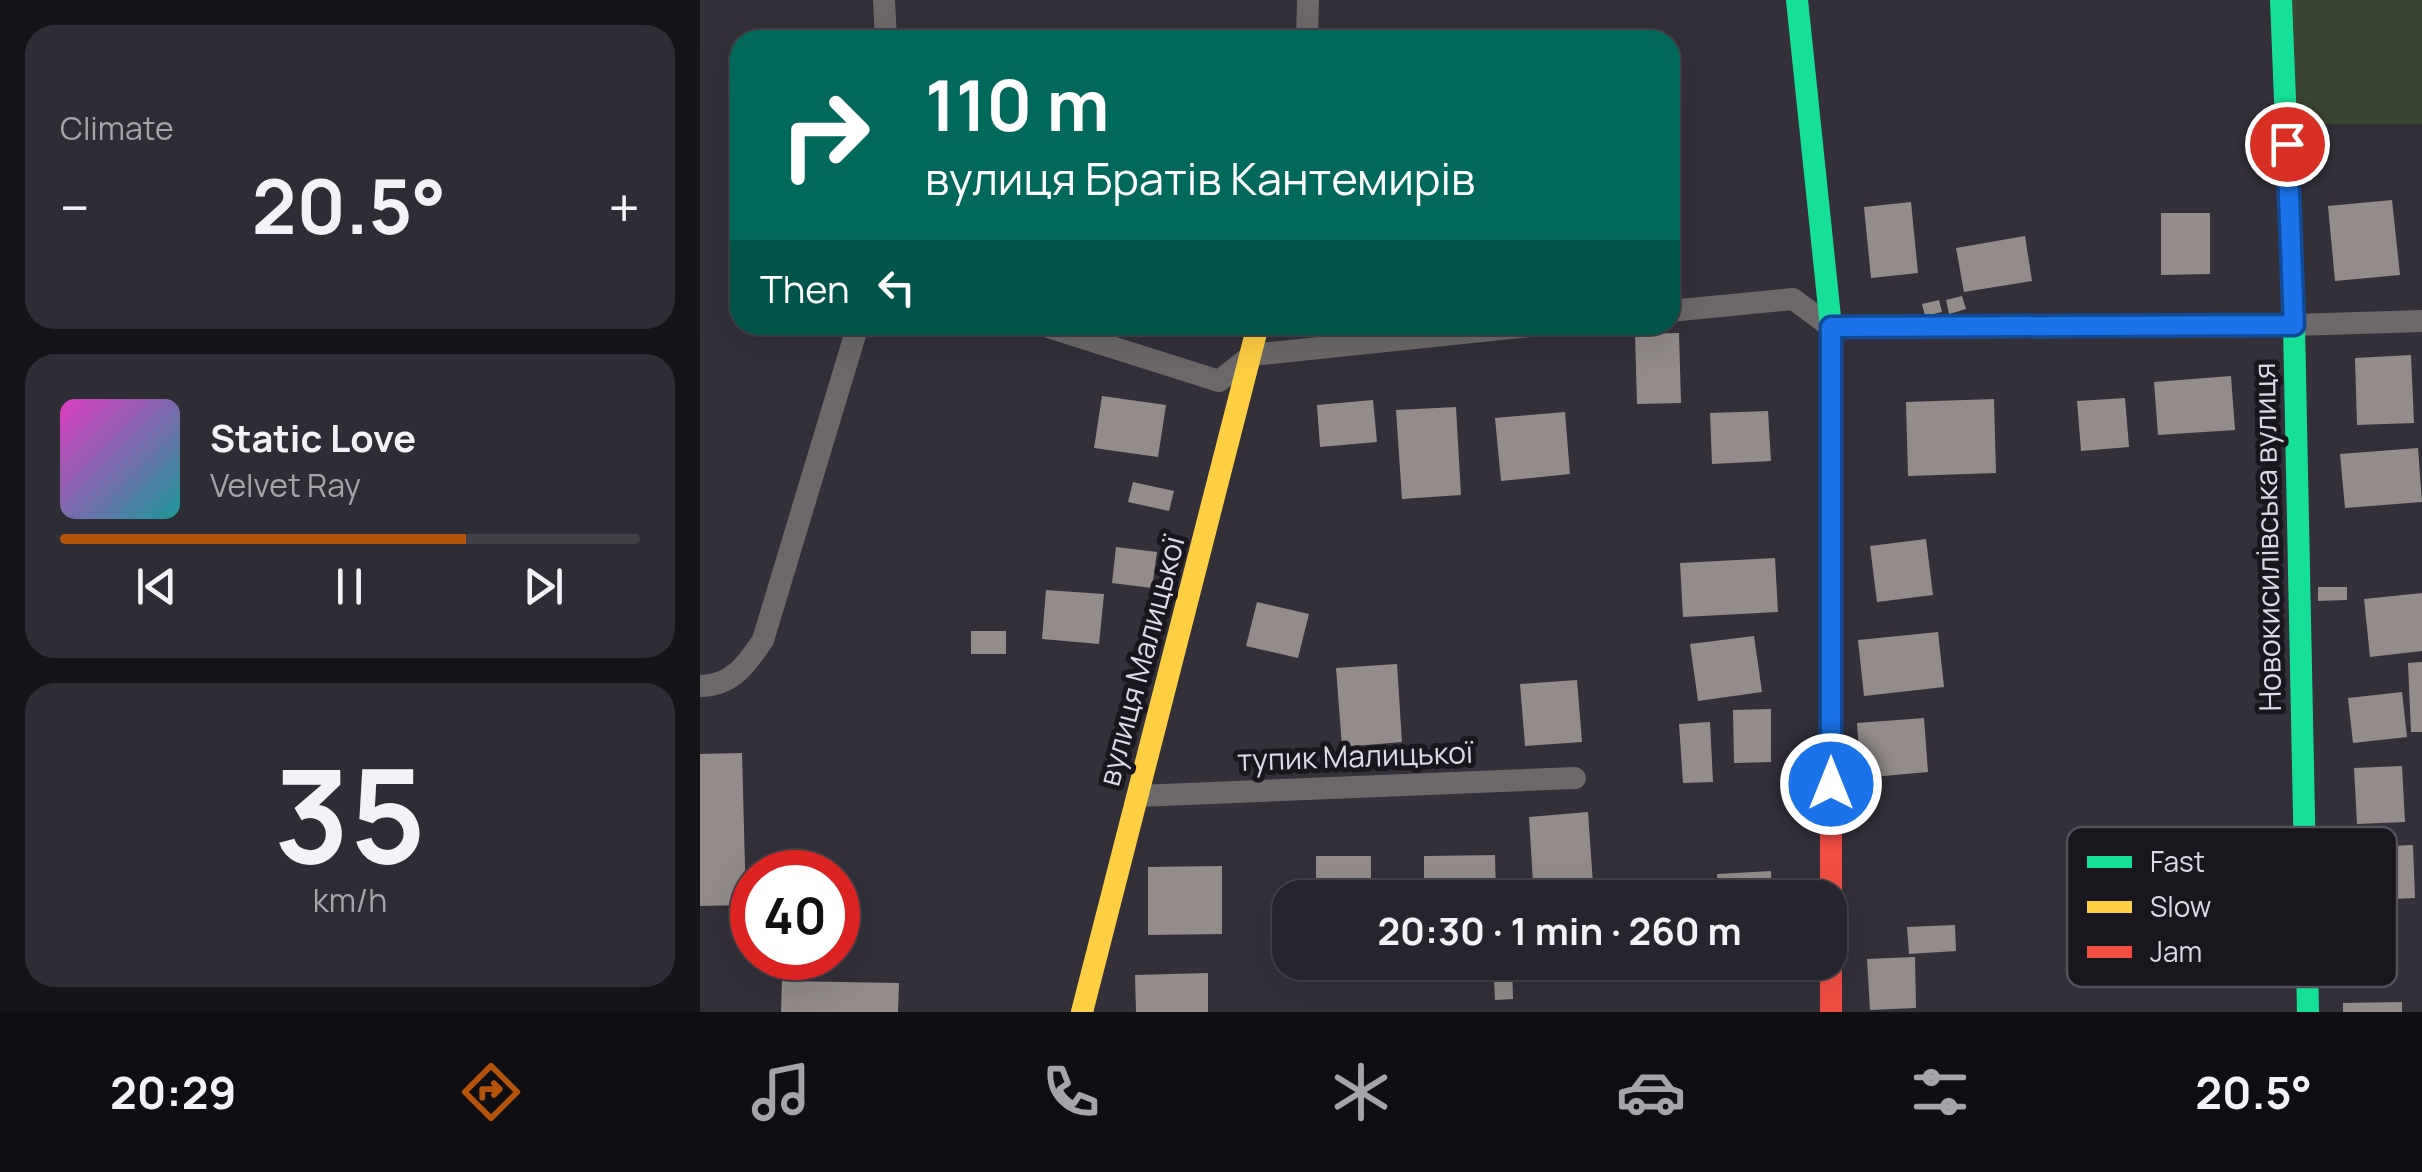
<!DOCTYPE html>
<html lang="en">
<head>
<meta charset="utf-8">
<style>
  :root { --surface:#26242c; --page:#2e2c34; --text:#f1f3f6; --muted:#a4a4a9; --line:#424148; --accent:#b45309 }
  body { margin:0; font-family:Manrope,sans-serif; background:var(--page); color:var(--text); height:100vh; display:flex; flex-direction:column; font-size:38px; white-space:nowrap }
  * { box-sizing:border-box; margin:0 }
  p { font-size:32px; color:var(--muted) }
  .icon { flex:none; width:55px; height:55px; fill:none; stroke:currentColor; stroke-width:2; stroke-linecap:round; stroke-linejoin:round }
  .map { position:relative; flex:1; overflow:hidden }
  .drawer { display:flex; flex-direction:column; gap:25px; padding:25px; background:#151418; width:700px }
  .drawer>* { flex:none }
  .top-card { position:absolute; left:30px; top:30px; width:950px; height:305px; border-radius:30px; box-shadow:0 10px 40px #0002,0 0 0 2px var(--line); background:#00695c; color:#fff; overflow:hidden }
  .speed { position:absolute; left:30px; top:850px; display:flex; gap:20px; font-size:50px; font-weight:700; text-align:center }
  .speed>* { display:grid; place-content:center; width:130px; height:130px; border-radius:50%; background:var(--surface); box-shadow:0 10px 40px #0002,0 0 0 2px var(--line); line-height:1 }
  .speed .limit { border:15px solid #d22; background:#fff; color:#111 }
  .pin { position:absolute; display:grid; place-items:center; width:85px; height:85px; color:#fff; margin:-42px; border:5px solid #fff; border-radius:50%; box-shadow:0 2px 10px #0007 }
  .me { position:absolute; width:110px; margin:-55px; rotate:0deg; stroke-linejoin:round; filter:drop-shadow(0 0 8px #0008) }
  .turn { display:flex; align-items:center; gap:35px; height:210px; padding:0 30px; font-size:45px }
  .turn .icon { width:130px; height:130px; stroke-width:2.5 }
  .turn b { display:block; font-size:70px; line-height:85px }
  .then { display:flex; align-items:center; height:95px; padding:0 30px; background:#0003; gap:20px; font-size:38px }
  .big { font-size:75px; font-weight:700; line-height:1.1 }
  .drawer .widget { flex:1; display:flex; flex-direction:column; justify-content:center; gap:15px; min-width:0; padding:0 35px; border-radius:30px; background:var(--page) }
  .drawer .dial { align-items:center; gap:0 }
  .dial b { font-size:130px; line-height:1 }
  .song { display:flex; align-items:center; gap:30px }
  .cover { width:120px; height:120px; border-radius:15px; background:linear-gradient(135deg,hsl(310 70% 55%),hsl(180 70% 35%)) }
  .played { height:10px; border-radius:5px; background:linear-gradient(90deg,var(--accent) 70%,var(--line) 70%) }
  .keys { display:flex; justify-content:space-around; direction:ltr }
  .heat { display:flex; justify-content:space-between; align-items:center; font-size:55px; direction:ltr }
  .trip { position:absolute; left:572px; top:880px; width:575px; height:100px; border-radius:30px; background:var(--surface); box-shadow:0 10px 40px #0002,0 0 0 2px var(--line); font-weight:700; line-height:100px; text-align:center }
  .menu { display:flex; height:160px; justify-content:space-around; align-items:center; background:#0f0e12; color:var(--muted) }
  .menu .icon { width:70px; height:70px }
  .menu .current { color:var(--accent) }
  .menu b { font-size:45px; color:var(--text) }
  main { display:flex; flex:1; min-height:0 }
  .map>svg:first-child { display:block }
  .green { fill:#3a4533 }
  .building { fill:#938c8b }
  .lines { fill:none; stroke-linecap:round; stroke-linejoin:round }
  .street { stroke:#6d696a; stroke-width:22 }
  .fast { stroke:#16e098; stroke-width:22 }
  .slow { stroke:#ffcf43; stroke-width:22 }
  .jam { stroke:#f24e42; stroke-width:22 }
  .route-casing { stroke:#114b97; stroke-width:25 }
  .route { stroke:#1a73e8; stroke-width:18 }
  .labels { text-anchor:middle; stroke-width:10; stroke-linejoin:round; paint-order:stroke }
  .street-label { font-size:30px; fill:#dddae5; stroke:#19161e }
  .key { fill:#19161e; stroke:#54515a; stroke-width:2.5 }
  .key-label { font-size:28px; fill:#dddae5 }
</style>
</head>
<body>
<main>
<section class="drawer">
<div class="widget"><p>Climate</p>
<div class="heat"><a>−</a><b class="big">20.5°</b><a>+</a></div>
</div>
<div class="widget">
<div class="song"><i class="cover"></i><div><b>Static Love</b><p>Velvet Ray</p></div></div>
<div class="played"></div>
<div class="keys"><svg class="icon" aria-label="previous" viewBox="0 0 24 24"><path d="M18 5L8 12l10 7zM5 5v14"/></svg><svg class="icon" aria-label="pause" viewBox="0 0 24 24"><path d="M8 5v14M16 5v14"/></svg><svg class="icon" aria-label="next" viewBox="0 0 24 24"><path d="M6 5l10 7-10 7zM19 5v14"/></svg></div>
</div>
<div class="widget dial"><b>35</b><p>km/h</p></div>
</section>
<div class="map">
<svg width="1722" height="1012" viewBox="0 0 1722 1012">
  <rect width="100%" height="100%" fill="#33303a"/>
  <polygon class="green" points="1572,0 1722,0 1722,124 1577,124"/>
  <g class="building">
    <polygon points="1692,200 1700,275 1635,281 1628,206"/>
    <polygon points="1211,202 1218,273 1171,278 1164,207"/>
    <polygon points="1461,213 1510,213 1510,274 1461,275"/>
    <polygon points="1325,236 1332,281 1264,292 1256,248"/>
    <polygon points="1262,296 1266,309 1249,314 1246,300"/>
    <polygon points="1239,300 1242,312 1225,316 1222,304"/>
    <polygon points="979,333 981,403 937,404 935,334"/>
    <polygon points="1711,355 1714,423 1657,425 1655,358"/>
    <polygon points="1531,376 1535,430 1458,435 1454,382"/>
    <polygon points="402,396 466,405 458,457 394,448"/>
    <polygon points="1425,398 1429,447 1381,451 1377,401"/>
    <polygon points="1294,399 1296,473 1208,476 1206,402"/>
    <polygon points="673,400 677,442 620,447 617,405"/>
    <polygon points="756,407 761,495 702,499 696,410"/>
    <polygon points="1068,411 1071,461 1012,464 1010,413"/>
    <polygon points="865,412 870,474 801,481 795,418"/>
    <polygon points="1718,448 1722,502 1645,508 1640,454"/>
    <polygon points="433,482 474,491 469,511 428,502"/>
    <polygon points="1226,539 1233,595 1177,602 1170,546"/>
    <polygon points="416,547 457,552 452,588 412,583"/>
    <polygon points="1075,558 1078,612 983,617 980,563"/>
    <polygon points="1618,587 1647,587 1647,600 1618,601"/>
    <polygon points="346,590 404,594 399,644 342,639"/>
    <polygon points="1722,593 1722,651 1670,657 1664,599"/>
    <polygon points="557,602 609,614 598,658 546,646"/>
    <rect x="271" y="631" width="35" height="23"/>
    <polygon points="1238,632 1244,687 1164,696 1158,640"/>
    <polygon points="1054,636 1062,692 998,701 990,644"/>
    <polygon points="1722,662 1722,732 1711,732 1708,663"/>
    <polygon points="697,664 702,742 642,747 636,668"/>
    <polygon points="877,680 882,742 825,746 820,684"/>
    <polygon points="1702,692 1707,737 1653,743 1648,698"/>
    <polygon points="1071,709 1071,762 1034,763 1033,710"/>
    <polygon points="1224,718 1228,772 1161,778 1157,723"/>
    <polygon points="1010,722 1013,782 983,783 979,724"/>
    <polygon points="42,753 46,905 0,906 0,754"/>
    <polygon points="1702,766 1705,822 1657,824 1654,768"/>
    <polygon points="888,812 894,898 834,898 829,817"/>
    <polygon points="1713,845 1715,898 1648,901 1645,848"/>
    <polygon points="795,855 796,898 724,898 724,856"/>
    <rect x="616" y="856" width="55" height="42"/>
    <polygon points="522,866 522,934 448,935 448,867"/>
    <polygon points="1071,871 1072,898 1018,898 1017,874"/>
    <polygon points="1255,925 1256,951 1209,954 1207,927"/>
    <polygon points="1215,957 1216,1008 1170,1010 1167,959"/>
    <polygon points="793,962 812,962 813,999 795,1000"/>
    <polygon points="878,962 898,962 901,978 882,981"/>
    <polygon points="508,973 508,1012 436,1012 435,975"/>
    <polygon points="82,981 199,983 198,1012 81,1012"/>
    <polygon points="1702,1002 1702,1012 1643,1012 1643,1003"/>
  </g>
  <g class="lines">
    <g class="street">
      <polyline points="184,0 186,40"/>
      <polyline points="607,40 608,0"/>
      <polyline points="970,311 1093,299 1131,327 1594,325 1722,321"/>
      <polyline points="342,325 519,381 552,355 839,325"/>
      <path d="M0,686C32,686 47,664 63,640L158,325"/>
      <polyline points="438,796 875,778"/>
    </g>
    <g class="fast">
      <polyline points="1097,0 1131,327 1131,583"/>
      <polyline points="1581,0 1594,325 1608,1012"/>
    </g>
    <polyline class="slow" points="382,1012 558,325"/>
    <polyline class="jam" points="1131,583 1131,1012"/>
  </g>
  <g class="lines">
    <g class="route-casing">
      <polyline id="route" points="1131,784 1131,327 1594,325 1587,144"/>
    </g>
    <use href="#route" class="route"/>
  </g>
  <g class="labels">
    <g class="street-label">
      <text transform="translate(1568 537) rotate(-91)" y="10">Новокисилівська вулиця</text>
      <text transform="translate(442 661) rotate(-75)" y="10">вулиця Малицької</text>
      <text transform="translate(655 757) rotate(-2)" y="10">тупик Малицької</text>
    </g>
  </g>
  <rect x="1367" y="827" width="330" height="160" rx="15" class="key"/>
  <rect x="1387" y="856" width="45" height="12" fill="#16e098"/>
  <rect x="1387" y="901" width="45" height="12" fill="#ffcf43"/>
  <rect x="1387" y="946" width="45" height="12" fill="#f24e42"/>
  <g class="key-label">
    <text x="1450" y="872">Fast</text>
    <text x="1450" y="917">Slow</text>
    <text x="1450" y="962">Jam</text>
  </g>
</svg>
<div class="speed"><div class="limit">40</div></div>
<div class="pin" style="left:1587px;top:144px;background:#d93025"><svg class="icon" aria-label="arrive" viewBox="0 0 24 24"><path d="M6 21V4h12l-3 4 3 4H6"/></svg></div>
<svg class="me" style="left:1131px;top:784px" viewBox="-20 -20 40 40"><circle r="17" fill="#1a73e8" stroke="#fff" stroke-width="3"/><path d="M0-11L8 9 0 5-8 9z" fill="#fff"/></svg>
<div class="trip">20:30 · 1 min · 260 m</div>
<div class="top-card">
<div class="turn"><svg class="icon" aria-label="right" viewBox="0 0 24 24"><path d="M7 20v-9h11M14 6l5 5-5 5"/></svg><div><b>110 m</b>вулиця Братів Кантемирів</div></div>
<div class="then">Then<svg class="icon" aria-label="left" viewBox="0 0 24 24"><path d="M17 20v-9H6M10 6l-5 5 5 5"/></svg></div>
</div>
</div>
</main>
<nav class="menu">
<b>20:29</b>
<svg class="icon current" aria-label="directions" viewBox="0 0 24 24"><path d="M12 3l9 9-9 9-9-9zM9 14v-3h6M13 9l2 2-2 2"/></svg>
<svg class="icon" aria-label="music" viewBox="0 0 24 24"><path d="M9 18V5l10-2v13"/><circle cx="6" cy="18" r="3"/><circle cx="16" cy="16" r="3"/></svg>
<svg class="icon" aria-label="phone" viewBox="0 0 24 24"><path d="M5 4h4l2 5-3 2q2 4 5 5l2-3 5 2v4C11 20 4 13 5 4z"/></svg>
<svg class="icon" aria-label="climate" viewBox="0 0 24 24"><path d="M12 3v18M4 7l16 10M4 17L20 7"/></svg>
<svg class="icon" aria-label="car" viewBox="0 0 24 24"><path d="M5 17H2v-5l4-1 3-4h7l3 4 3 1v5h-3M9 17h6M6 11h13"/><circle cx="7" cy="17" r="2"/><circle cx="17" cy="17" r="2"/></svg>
<svg class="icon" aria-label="filters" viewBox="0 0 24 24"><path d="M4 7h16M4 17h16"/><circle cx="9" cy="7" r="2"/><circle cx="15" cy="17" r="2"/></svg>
<b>20.5°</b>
</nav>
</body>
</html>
